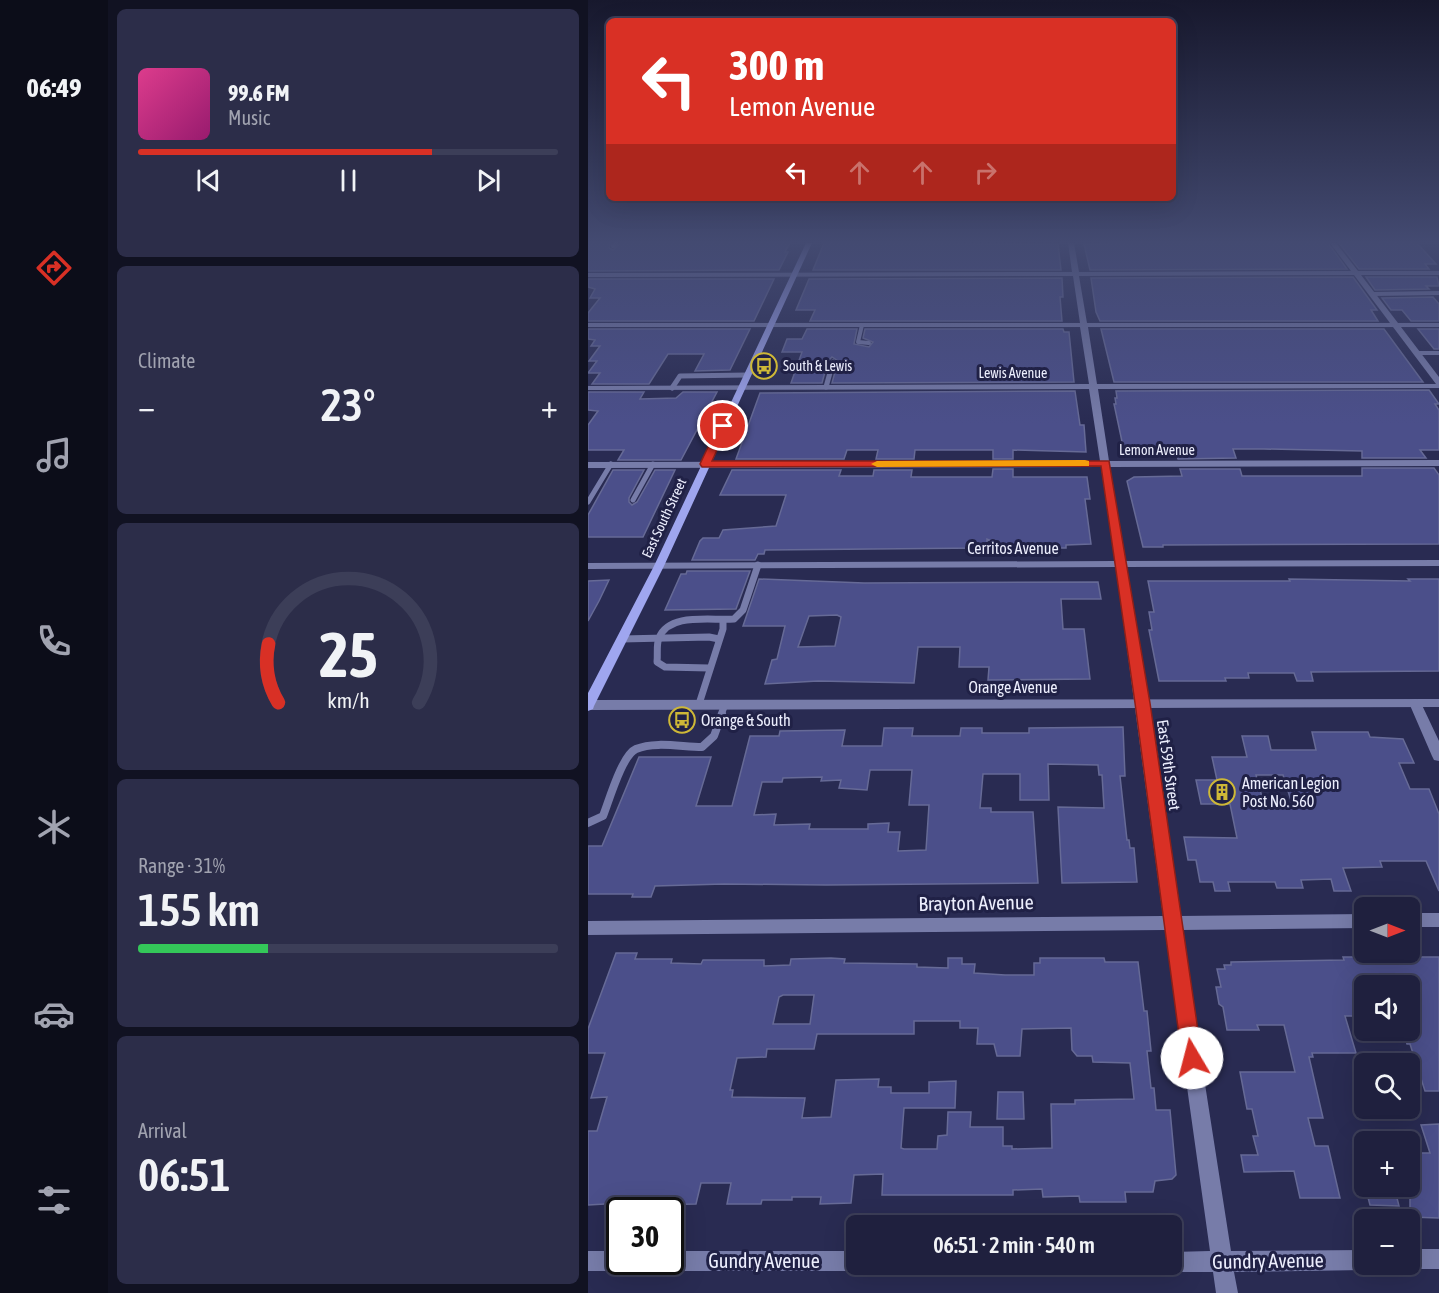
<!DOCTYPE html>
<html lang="en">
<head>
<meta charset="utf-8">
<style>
  :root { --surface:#1f203e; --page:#2c2d49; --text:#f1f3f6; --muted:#a1a3b0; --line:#3c3e58; --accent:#d93025 }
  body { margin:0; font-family:"Asap Condensed",sans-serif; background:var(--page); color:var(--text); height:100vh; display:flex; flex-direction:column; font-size:22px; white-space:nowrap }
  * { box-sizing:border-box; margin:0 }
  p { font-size:20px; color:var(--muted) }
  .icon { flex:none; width:33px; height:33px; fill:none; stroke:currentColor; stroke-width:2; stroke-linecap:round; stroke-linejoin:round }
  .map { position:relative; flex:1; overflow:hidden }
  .drawer { display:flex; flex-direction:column; gap:9px; padding:9px; background:#111222; width:480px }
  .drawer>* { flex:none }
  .top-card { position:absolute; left:18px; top:18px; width:570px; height:183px; border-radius:9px; box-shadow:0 6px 24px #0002,0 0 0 2px var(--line); background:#d93025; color:#fff; overflow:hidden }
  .needle { width:39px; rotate:90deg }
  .controls { position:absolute; left:766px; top:897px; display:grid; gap:12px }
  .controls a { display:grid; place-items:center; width:66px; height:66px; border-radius:9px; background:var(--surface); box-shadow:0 6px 24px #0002,0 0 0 2px var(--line); font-size:30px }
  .speed { position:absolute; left:18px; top:1197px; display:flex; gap:12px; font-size:30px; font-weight:700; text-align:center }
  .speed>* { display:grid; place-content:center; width:78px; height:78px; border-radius:50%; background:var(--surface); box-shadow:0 6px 24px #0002,0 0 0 2px var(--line); line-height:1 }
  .speed .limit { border:3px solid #111; border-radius:9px; background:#fff; color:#111 }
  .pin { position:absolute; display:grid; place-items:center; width:51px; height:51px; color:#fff; margin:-26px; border:3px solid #fff; border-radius:50%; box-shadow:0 2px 6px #0007 }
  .me { position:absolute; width:66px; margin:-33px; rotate:352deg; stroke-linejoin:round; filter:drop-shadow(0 0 4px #0008) }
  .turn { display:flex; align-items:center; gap:21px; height:126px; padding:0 24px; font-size:27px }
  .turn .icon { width:78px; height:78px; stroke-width:2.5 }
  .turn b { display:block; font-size:42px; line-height:51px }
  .lanes { display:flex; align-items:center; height:57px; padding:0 24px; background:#0003; justify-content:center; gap:30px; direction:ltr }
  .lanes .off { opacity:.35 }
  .big { font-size:45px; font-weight:600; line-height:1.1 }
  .drawer .widget { flex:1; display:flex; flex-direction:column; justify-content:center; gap:9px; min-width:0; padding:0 21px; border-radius:9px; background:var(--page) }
  .drawer .dial { align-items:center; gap:0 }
  .dial svg { height:156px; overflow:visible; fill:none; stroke:var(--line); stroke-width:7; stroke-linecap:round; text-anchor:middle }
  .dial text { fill:var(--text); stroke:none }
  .song { display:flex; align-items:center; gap:18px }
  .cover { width:72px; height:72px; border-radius:9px; background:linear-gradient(135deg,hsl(330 70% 55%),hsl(320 70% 35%)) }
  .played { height:6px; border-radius:3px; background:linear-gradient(90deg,var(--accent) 70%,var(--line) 70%) }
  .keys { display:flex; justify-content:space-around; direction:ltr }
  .heat { display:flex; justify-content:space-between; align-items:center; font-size:33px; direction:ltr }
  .charge { height:9px; border-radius:4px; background:linear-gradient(90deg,#34c759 31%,var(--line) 0) }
  .trip { position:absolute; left:258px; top:1215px; width:336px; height:60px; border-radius:9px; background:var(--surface); box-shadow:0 6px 24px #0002,0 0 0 2px var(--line); font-weight:600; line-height:60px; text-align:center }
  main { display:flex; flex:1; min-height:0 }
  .menu { display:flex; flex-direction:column; width:108px; justify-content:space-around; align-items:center; background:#0c0d19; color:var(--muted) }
  .menu .icon { width:42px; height:42px }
  .menu .selected { color:var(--accent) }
  .menu b { font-size:27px; color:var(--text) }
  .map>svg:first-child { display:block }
  .building { fill:#4b4f8a; stroke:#666a96; stroke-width:1.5; fill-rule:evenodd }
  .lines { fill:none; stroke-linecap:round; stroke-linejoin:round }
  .service-far3 { stroke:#777ca9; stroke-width:4 }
  .service-far2 { stroke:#777ca9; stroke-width:5 }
  .service-far1 { stroke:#777ca9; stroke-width:7 }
  .service { stroke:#777ca9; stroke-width:8 }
  .minor { fill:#777ca9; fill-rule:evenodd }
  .tertiary { fill:#777ca9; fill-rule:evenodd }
  .secondary { fill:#9fa6ef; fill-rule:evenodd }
  .route { fill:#d93025; stroke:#8d1f18; stroke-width:1.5 }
  .slow { fill:#f59e0b }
  .labels { text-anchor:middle; stroke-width:6; stroke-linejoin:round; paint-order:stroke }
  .far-poi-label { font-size:14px; fill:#eceefd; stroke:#202146; text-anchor:start }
  .far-street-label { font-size:14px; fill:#eceefd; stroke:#202146 }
  .street-label { font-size:16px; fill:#eceefd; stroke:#202146 }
  .poi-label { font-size:16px; fill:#eceefd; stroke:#202146; text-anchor:start }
  .near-street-label { font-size:20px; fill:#eceefd; stroke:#202146 }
</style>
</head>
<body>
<main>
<nav class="menu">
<b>06:49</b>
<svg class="icon selected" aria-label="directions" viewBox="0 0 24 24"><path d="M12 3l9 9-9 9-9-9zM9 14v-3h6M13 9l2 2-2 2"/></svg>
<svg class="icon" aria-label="music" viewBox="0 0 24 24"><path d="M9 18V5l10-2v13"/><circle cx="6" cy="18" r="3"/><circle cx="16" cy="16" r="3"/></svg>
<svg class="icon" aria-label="phone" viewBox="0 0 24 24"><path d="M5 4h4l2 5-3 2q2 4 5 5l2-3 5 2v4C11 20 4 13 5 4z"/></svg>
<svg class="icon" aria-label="climate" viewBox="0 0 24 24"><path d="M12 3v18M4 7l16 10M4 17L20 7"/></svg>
<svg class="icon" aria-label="car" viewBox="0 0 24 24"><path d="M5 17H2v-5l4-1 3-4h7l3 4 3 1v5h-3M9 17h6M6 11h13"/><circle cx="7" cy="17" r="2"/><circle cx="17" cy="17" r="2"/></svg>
<svg class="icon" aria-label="filters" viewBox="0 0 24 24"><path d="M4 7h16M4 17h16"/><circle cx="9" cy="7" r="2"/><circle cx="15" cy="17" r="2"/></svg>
</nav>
<section class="drawer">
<div class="widget">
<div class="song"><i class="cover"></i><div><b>99.6 FM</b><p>Music</p></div></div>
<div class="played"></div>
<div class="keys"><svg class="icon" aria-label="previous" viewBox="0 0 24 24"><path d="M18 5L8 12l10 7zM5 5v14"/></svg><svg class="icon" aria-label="pause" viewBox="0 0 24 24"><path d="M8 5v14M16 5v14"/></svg><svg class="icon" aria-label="next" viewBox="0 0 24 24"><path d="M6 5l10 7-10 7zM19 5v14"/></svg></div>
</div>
<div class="widget"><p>Climate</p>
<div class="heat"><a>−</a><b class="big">23°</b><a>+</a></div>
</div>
<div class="widget dial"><svg viewBox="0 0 100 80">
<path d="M14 69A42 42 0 1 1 86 69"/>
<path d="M14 69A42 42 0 0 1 9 39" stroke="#d93025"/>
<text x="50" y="56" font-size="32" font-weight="700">25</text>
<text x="50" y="72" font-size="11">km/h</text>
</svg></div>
<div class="widget"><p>Range · 31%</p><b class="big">155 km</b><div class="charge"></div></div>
<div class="widget"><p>Arrival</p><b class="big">06:51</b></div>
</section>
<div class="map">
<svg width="851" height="1293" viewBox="0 0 851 1293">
  <rect width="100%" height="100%" fill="#292b52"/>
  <g class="building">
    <polygon points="0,243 22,243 21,248 25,250 32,243 202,243 197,252 200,252 191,270 0,271"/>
    <polygon points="236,243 470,244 473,270 225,270"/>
    <polygon points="549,243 740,243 759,269 502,270 496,244"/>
    <polygon points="751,243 829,243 848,264 837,264 841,269 771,269"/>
    <polygon points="765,277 789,310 783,310 790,321 512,321 508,312 503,278"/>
    <polygon points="778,277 849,277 851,286 838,286 841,289 787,290"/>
    <polygon points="474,278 475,297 472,297 474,321 222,321 227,310 208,310 221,279"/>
    <polygon points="0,279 186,279 166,321 0,321 0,313 12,298 2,298 7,289 0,287"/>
    <polygon points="845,297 851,304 851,321 823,321 814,310 803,310 794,298"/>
    <polygon points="0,329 162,329 142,370 107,371 116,354 80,354 61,384 4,384 12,373 0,373 9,361 1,361 12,346 3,346 7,340 0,339"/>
    <polygon points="219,329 269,329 266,344 281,347 285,342 275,338 277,329 475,329 476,332 481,332 486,382 244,383 250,361 244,357 240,361 234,383 203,383 214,352 194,352 199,339 214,339"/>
    <polygon points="513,329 796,329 835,382 526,382"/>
    <polygon points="830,329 851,329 851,349 846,349"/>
    <polygon points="841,390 851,404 847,404 851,410 851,450 832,450 838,458 774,458 774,451 676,449 645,449 648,458 590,459 587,451 536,451 526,404 528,404 527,398 529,398 528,391"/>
    <polygon points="487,391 492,425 496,425 498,452 425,450 425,459 405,459 405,450 327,450 326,459 288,459 290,450 259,450 256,459 148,459 172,393"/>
    <polygon points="0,392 56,392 52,399 88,398 95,392 129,392 93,460 30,460 36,450 0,450 0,425 10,411 0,410"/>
    <polygon points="774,468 846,468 851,475 851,544 575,545 575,547 555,547 539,481 546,477 594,476 592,469 652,469 654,476 774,476"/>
    <polygon points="405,469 425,469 425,477 499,477 502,499 497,499 503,544 478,545 478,548 433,548 417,546 399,539 399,546 394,546 393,548 177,550 176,554 170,554 167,560 104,560 112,541 115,538 131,538 135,530 188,526 198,495 132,495 144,470 253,470 251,476 285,476 286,470 324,470 323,477 404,477"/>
    <polygon points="25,470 56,470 41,498 41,502 44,505 49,502 67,470 87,470 55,537 0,537 0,515"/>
    <polygon points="99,571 162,571 148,609 77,610 93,574 98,574"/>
    <path d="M171,579L276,583L510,582L513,599H473L475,629H496L502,679L400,680L401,667H371L372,647H330L326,683L230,681L177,684L184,660L189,659L197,626H155ZM249,615L253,617L247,646L210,647L221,616Z"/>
    <polygon points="701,579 822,581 820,579 851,579 851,671 723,672 725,681 709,681 706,673 660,673 661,678 637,678 638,681 571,681 561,630 564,630 561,612 566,612 560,581 702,581"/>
    <polygon points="21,580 11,601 0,621 0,581"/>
    <path d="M535,727L537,776H532L539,840H541L542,848H546L549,882L474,883L470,807L516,808L514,775H511L510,765L460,764L461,800H432V774H395L392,808H403V812H445L450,883L238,885L136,884L67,886L63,897H44L45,894H0V846H14L51,757H123L108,806H144L162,736H191L192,731L257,730L254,746H294L296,728H325L324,736H372L373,728H394V733H441V728ZM282,770H324L321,805H341L338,850L310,851L312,832H300L301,823L280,824V829H221L222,824L186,825L188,814L166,815L174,782H194L195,778L234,777L233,781L253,780L251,788L279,790Z"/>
    <path d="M724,732H780L782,737L815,739L826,763H811L822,789H841L851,814V891L838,861H792L794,867L755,868L763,891H746L743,879L713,880L715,888H689L687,882H640L642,891H627L625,882H612L608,860H600L596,837L649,838L642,804H613L608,780H629L624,757H659L654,736H680L683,750H728ZM668,775H695L705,807L677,808Z"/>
    <path d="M28,953H49L47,959H84L83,963L113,964L115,960H176V966L202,965L203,959L243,958L257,959L256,963L329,964V967L360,968V958H374V964H387L386,973L417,975H446V963H452V958H516L517,962H550L556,1011H559L563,1051H559L563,1088H566L568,1110H582L588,1175L584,1179L567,1181L565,1192H537L538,1202H492L491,1196L455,1197L454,1189L425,1190V1195H294L295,1174L266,1175L263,1203L232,1204L233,1197H204V1200H174L173,1204H139L143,1183H113L108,1204L50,1205L51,1202L0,1205V1131H9L19,1097L3,1098L17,1053H0V1029ZM195,995H226L222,1024H185L191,997ZM326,1021H372V1028H390L389,1044H406L409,1056H432L434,1029L483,1028L484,1050L489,1056H504L505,1062L542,1063L546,1099L487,1100V1104H463L464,1148L424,1149V1146H415V1127H382L383,1112H360L359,1135L350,1136L349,1149H316L313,1148L316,1108H367L368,1081L341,1082V1093H303V1087H290L291,1079L248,1080L243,1117L214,1118L217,1098L144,1097L145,1090H142L149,1058L178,1057L179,1049H226L229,1034H326Z"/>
    <polygon points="755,957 851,957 851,1091 837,1091 822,1044 819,1044 815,1030 822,1030 822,986 777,986 777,1016 757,1016 768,1053 724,1053 725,1057 721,1057 735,1118 720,1118 727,1146 740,1146 752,1198 712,1198 706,1171 656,1172 653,1155 670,1155 665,1136 670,1136 664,1109 659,1109 652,1072 707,1072 696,1025 669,1025 671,1030 639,1030 635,1007 631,1004 628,987 633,987 629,969 637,969 636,965 643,965 643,962 756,960"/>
    <polygon points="410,1092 435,1092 436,1119 409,1119"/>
    <polygon points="851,1124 851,1218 822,1217 822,1153 842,1153 833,1125"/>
    <polygon points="777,1186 806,1186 811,1206 782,1205"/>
  </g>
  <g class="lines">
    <g class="service-far3">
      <polyline points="25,246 28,243"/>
      <polyline points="784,294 851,293"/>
      <polyline points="274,325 270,342 281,343"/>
      <polyline points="829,353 851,353"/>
    </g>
    <g class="service-far2">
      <polyline points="238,387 245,362"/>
      <polyline points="84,388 92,376 159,375"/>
      <polyline points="45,500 65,464"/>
      <polyline points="0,502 23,464"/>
    </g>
    <g class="service-far1">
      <polyline points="34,639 121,637 131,639"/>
      <path d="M121,668L77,667L69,662C70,654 68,645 71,638C81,612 124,621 146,619L155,610L170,565"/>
      <polyline points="111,704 135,629 135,620"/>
      <polyline points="133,715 137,704"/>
    </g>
    <path class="service" d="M0,823L15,816C21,801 34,755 48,749C67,741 94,747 114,747L126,736L134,714"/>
    <g class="minor">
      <path d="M480,243H486L491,272L763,271L742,243H748L770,271H851V275H773L810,323H851V327H813L851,377V388L510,389L521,461L851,460V466L522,467L537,561L851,560V566L538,567L591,916L777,914V928L593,930L643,1251L777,1250V1264H786L784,1267L777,1270L646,1272L650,1293H628L625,1272H584L577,1269L575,1264H584V1252L622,1251L577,930L0,935V921L575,916L528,567L0,569V563L527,561L513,467L0,468V462L512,461L501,389L0,390V386L501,384L492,327H0V323H492L485,276L0,277V273L484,272ZM766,275L802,323H499L491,276ZM500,327H805L848,384H509Z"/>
      <polygon points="827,699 832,700 833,703 851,741 851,761 846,760 844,756 821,703 822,700"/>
      <rect x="822" y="913" width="29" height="14"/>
      <polygon points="822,1249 851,1249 851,1269 822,1269 815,1266 814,1264 822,1264"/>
      <polygon points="0,1251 32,1251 32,1262 42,1262 39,1268 32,1271 0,1271"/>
      <polygon points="82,1251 268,1251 268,1264 277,1264 275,1268 268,1271 82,1271 75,1268 72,1262 82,1262"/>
    </g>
    <polygon class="tertiary" points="851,699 851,707 0,710 0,700"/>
    <polygon class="secondary" points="218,243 224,243 76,566 6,706 5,709 0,711 0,693 66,566"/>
  </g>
  <linearGradient id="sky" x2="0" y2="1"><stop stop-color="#17182d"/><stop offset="0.57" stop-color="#434a71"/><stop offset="1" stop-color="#434a71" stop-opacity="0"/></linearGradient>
  <rect width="851" height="424" fill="url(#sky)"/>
  <polygon class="route" points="135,423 140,426 124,461 521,461 562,703 614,1058 611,1065 604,1068 597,1065 594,1058 547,703 513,466 114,467 112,464 130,426"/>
  <polygon class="slow" points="497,460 501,461 501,466 289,467 283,464 289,461"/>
  <defs>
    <g id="bus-ring" transform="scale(1.35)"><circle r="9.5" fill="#202146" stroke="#ceb837" stroke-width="1.5"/><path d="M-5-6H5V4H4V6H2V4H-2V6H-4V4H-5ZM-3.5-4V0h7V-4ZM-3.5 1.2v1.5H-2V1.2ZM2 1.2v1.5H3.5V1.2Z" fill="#ceb837"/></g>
    <g id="building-ring" transform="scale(1.35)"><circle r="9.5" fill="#202146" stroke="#ceb837" stroke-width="1.5"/><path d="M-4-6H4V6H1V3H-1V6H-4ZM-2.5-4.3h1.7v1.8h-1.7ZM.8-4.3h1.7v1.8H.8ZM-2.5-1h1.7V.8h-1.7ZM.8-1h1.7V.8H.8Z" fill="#ceb837"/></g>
  </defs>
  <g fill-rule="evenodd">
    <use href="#bus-ring" x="176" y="366"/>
    <use href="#bus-ring" x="94" y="720"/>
    <use href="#building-ring" x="634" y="792"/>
  </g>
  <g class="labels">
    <g class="far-poi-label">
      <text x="195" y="371">South &amp; Lewis</text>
    </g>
    <g class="far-street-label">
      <text x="425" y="378">Lewis Avenue</text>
      <text x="569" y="455">Lemon Avenue</text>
      <text transform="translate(76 518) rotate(-65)" y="5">East South Street</text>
    </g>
    <g class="street-label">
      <text x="425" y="554">Cerritos Avenue</text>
      <text x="425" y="693">Orange Avenue</text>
      <text transform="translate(581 765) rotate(82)" y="6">East 59th Street</text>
    </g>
    <g class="poi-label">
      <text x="113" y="726">Orange &amp; South</text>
      <text x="654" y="789">American Legion<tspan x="654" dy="18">Post No. 560</tspan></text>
    </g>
    <g class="near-street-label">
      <text transform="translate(388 903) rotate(-1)" y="7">Brayton Avenue</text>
      <text x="176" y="1268">Gundry Avenue</text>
      <text transform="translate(680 1261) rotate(-1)" y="7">Gundry Avenue</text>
    </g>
  </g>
</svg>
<div class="controls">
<a><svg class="needle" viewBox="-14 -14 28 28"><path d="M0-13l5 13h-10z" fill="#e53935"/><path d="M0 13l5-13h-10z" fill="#a1a3b0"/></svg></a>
<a><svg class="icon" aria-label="sound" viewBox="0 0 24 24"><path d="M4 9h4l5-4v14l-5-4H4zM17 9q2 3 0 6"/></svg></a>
<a><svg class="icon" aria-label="search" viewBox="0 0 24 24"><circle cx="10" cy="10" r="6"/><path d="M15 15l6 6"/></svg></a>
<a>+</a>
<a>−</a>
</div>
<div class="speed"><div class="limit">30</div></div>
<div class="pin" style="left:135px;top:426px;background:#d93025"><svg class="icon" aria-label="arrive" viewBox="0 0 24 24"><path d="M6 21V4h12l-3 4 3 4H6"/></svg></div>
<svg class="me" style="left:604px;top:1058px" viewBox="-20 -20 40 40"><circle r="19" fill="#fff"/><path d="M0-13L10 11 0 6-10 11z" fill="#d93025"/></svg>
<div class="trip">06:51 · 2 min · 540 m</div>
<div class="top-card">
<div class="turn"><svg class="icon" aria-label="left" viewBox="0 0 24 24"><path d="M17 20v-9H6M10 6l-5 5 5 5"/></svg><div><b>300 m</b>Lemon Avenue</div></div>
<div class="lanes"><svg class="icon" aria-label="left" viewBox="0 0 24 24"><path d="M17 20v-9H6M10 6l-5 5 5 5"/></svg><svg class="icon off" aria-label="ahead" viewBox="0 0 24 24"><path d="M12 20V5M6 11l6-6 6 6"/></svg><svg class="icon off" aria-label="ahead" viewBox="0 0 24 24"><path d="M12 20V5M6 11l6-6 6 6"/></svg><svg class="icon off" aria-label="right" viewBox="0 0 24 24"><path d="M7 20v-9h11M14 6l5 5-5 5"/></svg></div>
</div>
</div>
</main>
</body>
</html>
